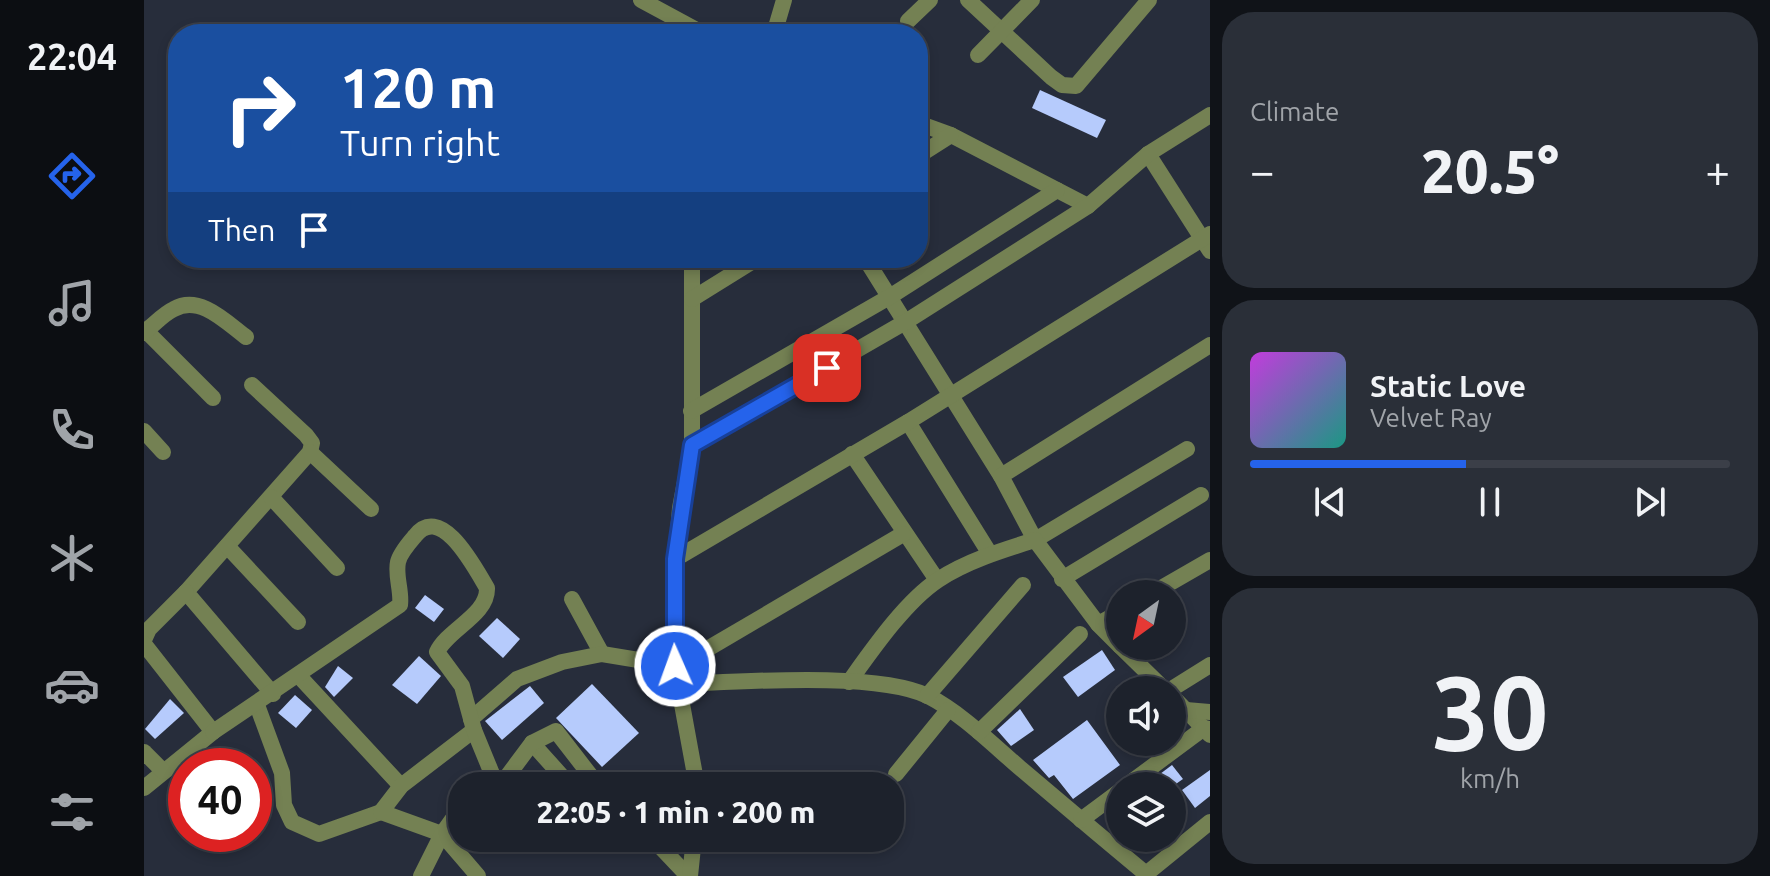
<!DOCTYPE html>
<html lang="en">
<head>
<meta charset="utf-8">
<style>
  :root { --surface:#1d222c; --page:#2a2f38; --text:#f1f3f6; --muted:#a0a4a9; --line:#3b3f48; --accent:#2563eb }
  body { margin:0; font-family:Ubuntu,sans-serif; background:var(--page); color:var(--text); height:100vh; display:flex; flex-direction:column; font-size:30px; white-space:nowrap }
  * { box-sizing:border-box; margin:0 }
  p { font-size:26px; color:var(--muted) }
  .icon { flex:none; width:44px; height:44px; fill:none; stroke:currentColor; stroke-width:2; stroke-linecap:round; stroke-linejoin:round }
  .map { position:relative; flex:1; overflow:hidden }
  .side { display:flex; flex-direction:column; gap:12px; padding:12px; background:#101318; width:560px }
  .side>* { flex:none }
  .guide { position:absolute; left:24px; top:24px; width:760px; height:244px; border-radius:32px; box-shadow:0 4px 12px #0003,0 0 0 2px var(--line); background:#1a4fa0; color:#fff; overflow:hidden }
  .needle { width:52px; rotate:213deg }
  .buttons { position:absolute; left:962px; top:580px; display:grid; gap:16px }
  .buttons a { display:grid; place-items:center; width:80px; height:80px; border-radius:50%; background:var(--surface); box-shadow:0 4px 12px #0003,0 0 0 2px var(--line); font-size:40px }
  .speed { position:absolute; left:24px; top:748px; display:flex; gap:16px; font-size:40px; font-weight:700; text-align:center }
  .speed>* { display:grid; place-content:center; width:104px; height:104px; border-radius:50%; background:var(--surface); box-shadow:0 4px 12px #0003,0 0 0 2px var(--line); line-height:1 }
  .speed .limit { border:12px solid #d22; background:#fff; color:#111 }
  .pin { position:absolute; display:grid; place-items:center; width:68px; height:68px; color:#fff; margin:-34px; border-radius:16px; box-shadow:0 4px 12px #0006 }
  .me { position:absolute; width:88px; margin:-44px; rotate:358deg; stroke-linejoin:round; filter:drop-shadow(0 0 6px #0008) }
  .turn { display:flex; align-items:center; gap:28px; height:168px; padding:0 40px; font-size:36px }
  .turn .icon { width:104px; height:104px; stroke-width:2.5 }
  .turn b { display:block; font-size:56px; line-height:68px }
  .then { display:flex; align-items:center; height:76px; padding:0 40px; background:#0003; gap:16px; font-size:30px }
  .big { font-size:60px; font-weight:800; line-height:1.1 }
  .side .tile { flex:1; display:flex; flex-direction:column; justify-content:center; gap:12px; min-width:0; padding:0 28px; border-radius:32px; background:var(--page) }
  .side .dial { align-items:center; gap:0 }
  .dial b { font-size:104px; line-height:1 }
  .song { display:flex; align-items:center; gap:24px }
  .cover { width:96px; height:96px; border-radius:12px; background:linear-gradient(135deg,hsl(290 70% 55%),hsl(170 70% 35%)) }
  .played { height:8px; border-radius:4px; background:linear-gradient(90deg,var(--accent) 45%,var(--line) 45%) }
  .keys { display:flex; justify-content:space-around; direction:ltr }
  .heat { display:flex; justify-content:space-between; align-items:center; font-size:44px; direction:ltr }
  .trip { position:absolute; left:304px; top:772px; width:456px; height:80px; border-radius:32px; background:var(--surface); box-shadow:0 4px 12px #0003,0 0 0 2px var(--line); font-weight:800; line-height:80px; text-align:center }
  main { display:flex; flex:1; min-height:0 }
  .dock { display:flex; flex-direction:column; width:144px; justify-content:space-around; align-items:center; background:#0c0e12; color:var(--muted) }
  .dock .icon { width:56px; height:56px }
  .dock .on { color:var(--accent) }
  .dock b { font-size:36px; color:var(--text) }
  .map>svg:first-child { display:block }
  .building { fill:#b6cbfc }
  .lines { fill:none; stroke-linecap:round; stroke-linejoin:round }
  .minor { stroke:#748153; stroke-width:16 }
  .route-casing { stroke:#184099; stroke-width:20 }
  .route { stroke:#2563eb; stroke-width:14 }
</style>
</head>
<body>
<main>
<nav class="dock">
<b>22:04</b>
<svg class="icon on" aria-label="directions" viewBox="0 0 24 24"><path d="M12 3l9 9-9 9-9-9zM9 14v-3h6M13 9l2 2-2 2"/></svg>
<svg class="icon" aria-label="music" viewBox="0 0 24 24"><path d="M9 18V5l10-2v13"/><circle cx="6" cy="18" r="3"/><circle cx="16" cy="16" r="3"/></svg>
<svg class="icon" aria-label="phone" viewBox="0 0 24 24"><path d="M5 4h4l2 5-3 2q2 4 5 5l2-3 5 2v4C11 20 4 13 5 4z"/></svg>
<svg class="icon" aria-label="climate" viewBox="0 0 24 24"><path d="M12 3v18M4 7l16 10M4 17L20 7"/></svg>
<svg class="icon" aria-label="car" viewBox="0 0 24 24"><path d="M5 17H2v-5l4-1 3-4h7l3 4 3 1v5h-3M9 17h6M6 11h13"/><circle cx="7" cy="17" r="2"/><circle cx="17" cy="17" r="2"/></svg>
<svg class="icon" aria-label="filters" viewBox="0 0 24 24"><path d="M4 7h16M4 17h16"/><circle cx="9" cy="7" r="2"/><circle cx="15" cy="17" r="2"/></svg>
</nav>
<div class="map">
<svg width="1066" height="876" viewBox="0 0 1066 876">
  <rect width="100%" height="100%" fill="#272d3b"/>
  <g class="building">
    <polygon points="896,90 962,120 953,138 888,108"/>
    <polygon points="281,595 300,609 290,622 271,608"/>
    <polygon points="353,618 376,639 359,658 335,636"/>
    <polygon points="958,650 971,670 934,697 919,677"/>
    <polygon points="275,656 297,676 273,704 248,685"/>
    <polygon points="194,666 209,678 190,697 181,687"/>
    <polygon points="448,684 495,733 458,767 412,718"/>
    <polygon points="386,686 400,703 358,740 341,721"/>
    <polygon points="151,695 168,710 152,728 134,713"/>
    <polygon points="26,699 40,713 11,739 1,729"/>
    <polygon points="876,709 890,730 867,746 853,730"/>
    <polygon points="943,720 976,765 929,799 910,775 905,778 889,760"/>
    <polygon points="67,748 80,758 74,766 46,766"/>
    <polygon points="1028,765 1039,779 1029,786 1000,786"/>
    <polygon points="1066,770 1066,796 1051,808 1038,790"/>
  </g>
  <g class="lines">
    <g class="minor">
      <polyline points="497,0 560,34"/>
      <polyline points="824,0 907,77 918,85 932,86 1005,0"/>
      <polyline points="764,21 786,0"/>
      <polyline points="630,34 640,0"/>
      <polyline points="834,55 888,0"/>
      <polyline points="774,123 807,135 944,206"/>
      <polyline points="1004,154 1066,251"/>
      <polyline points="774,156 807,135"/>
      <polyline points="548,258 548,445 536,508 529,596 531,666 553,786"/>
      <polyline points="721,258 857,476"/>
      <polyline points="548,299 614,258"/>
      <polyline points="2,331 69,398"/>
      <path d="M0,332C10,325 19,314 30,309C56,294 83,323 102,337"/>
      <polyline points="108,385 162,435 168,443 166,452 42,592 129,694"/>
      <polyline points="547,411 747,296 913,190"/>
      <polyline points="764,422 846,554"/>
      <polyline points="0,431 19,452"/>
      <polyline points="548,445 763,321 944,206 1004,154 1066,115"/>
      <polyline points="1043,449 891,540 857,476 1066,345"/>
      <polyline points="166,452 227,509"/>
      <polyline points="708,454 793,580"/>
      <polyline points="127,497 193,568"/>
      <polyline points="83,546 154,622"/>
      <polyline points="531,559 764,422 1066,234"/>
      <polyline points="918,579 1057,495"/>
      <polyline points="1007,594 1066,560"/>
      <polyline points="428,599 458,654"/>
      <polyline points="954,624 976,612"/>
      <polyline points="0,640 5,629 42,592"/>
      <polyline points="0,644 69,732 0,788"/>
      <polyline points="976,646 1021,690"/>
      <polyline points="565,648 759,534"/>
      <polyline points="155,676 257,786"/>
      <path d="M705,682C728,650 761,602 794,580C823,561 859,550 891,540L954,624L976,646"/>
      <path d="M535,684C594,682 733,671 784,696C817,713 847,743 876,768C917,803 960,839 1002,874L1066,822"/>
      <polyline points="1026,690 1066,665"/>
      <polyline points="783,696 879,585"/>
      <polyline points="1028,696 1066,735"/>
      <polyline points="113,705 138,773 140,805 148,822 175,834 237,812"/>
      <polyline points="1042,710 1066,712"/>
      <polyline points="327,719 373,679 418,662 458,654 531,666"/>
      <polyline points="330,730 257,786 237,812 298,834 334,876"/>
      <path d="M69,732L256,605C258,591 251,576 254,562C256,553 265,543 271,536C297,502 331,568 343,588C344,615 304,629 293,652L318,686L330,730L353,786"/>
      <polyline points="835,732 936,634"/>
      <polyline points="388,743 423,782"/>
      <polyline points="0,752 19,771"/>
      <polyline points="752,774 804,710"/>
      <polyline points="356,786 388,743 412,731 453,784"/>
      <polyline points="982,786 1060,728 1066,729"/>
      <polyline points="937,820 976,791"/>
      <polyline points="508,838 544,876"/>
      <polyline points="277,876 298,834 318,806"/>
      <polyline points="546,876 550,838"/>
    </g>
  </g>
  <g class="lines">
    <g class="route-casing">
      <polyline id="route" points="531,666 531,559 548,445 683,368"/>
    </g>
    <use href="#route" class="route"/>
  </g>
</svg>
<div class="buttons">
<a><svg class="needle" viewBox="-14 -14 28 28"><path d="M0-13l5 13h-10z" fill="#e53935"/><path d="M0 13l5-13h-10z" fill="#a0a4a9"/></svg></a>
<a><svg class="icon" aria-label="sound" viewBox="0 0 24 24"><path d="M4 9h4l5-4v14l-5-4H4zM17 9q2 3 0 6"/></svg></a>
<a><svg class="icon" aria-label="layers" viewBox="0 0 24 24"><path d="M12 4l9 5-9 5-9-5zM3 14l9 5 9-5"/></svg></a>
</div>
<div class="speed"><div class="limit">40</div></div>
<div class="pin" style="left:683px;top:368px;background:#d93025"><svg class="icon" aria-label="arrive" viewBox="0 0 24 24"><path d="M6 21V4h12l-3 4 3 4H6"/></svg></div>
<svg class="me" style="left:531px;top:666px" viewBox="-20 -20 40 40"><circle r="17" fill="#2563eb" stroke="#fff" stroke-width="3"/><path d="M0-11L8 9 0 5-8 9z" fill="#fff"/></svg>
<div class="trip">22:05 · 1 min · 200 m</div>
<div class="guide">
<div class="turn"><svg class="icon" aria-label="right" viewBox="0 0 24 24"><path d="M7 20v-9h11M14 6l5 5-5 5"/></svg><div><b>120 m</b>Turn right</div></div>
<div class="then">Then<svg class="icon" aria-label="arrive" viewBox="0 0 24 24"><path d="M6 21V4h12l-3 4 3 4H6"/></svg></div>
</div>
</div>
<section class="side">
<div class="tile"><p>Climate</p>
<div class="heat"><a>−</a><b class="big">20.5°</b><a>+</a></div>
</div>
<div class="tile">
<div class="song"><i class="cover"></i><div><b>Static Love</b><p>Velvet Ray</p></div></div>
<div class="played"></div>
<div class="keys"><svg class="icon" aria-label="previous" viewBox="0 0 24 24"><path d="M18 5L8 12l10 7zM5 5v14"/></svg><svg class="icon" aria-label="pause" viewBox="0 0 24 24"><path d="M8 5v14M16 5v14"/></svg><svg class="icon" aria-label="next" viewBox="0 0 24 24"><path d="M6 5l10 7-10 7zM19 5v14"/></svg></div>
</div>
<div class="tile dial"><b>30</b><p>km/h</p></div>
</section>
</main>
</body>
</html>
